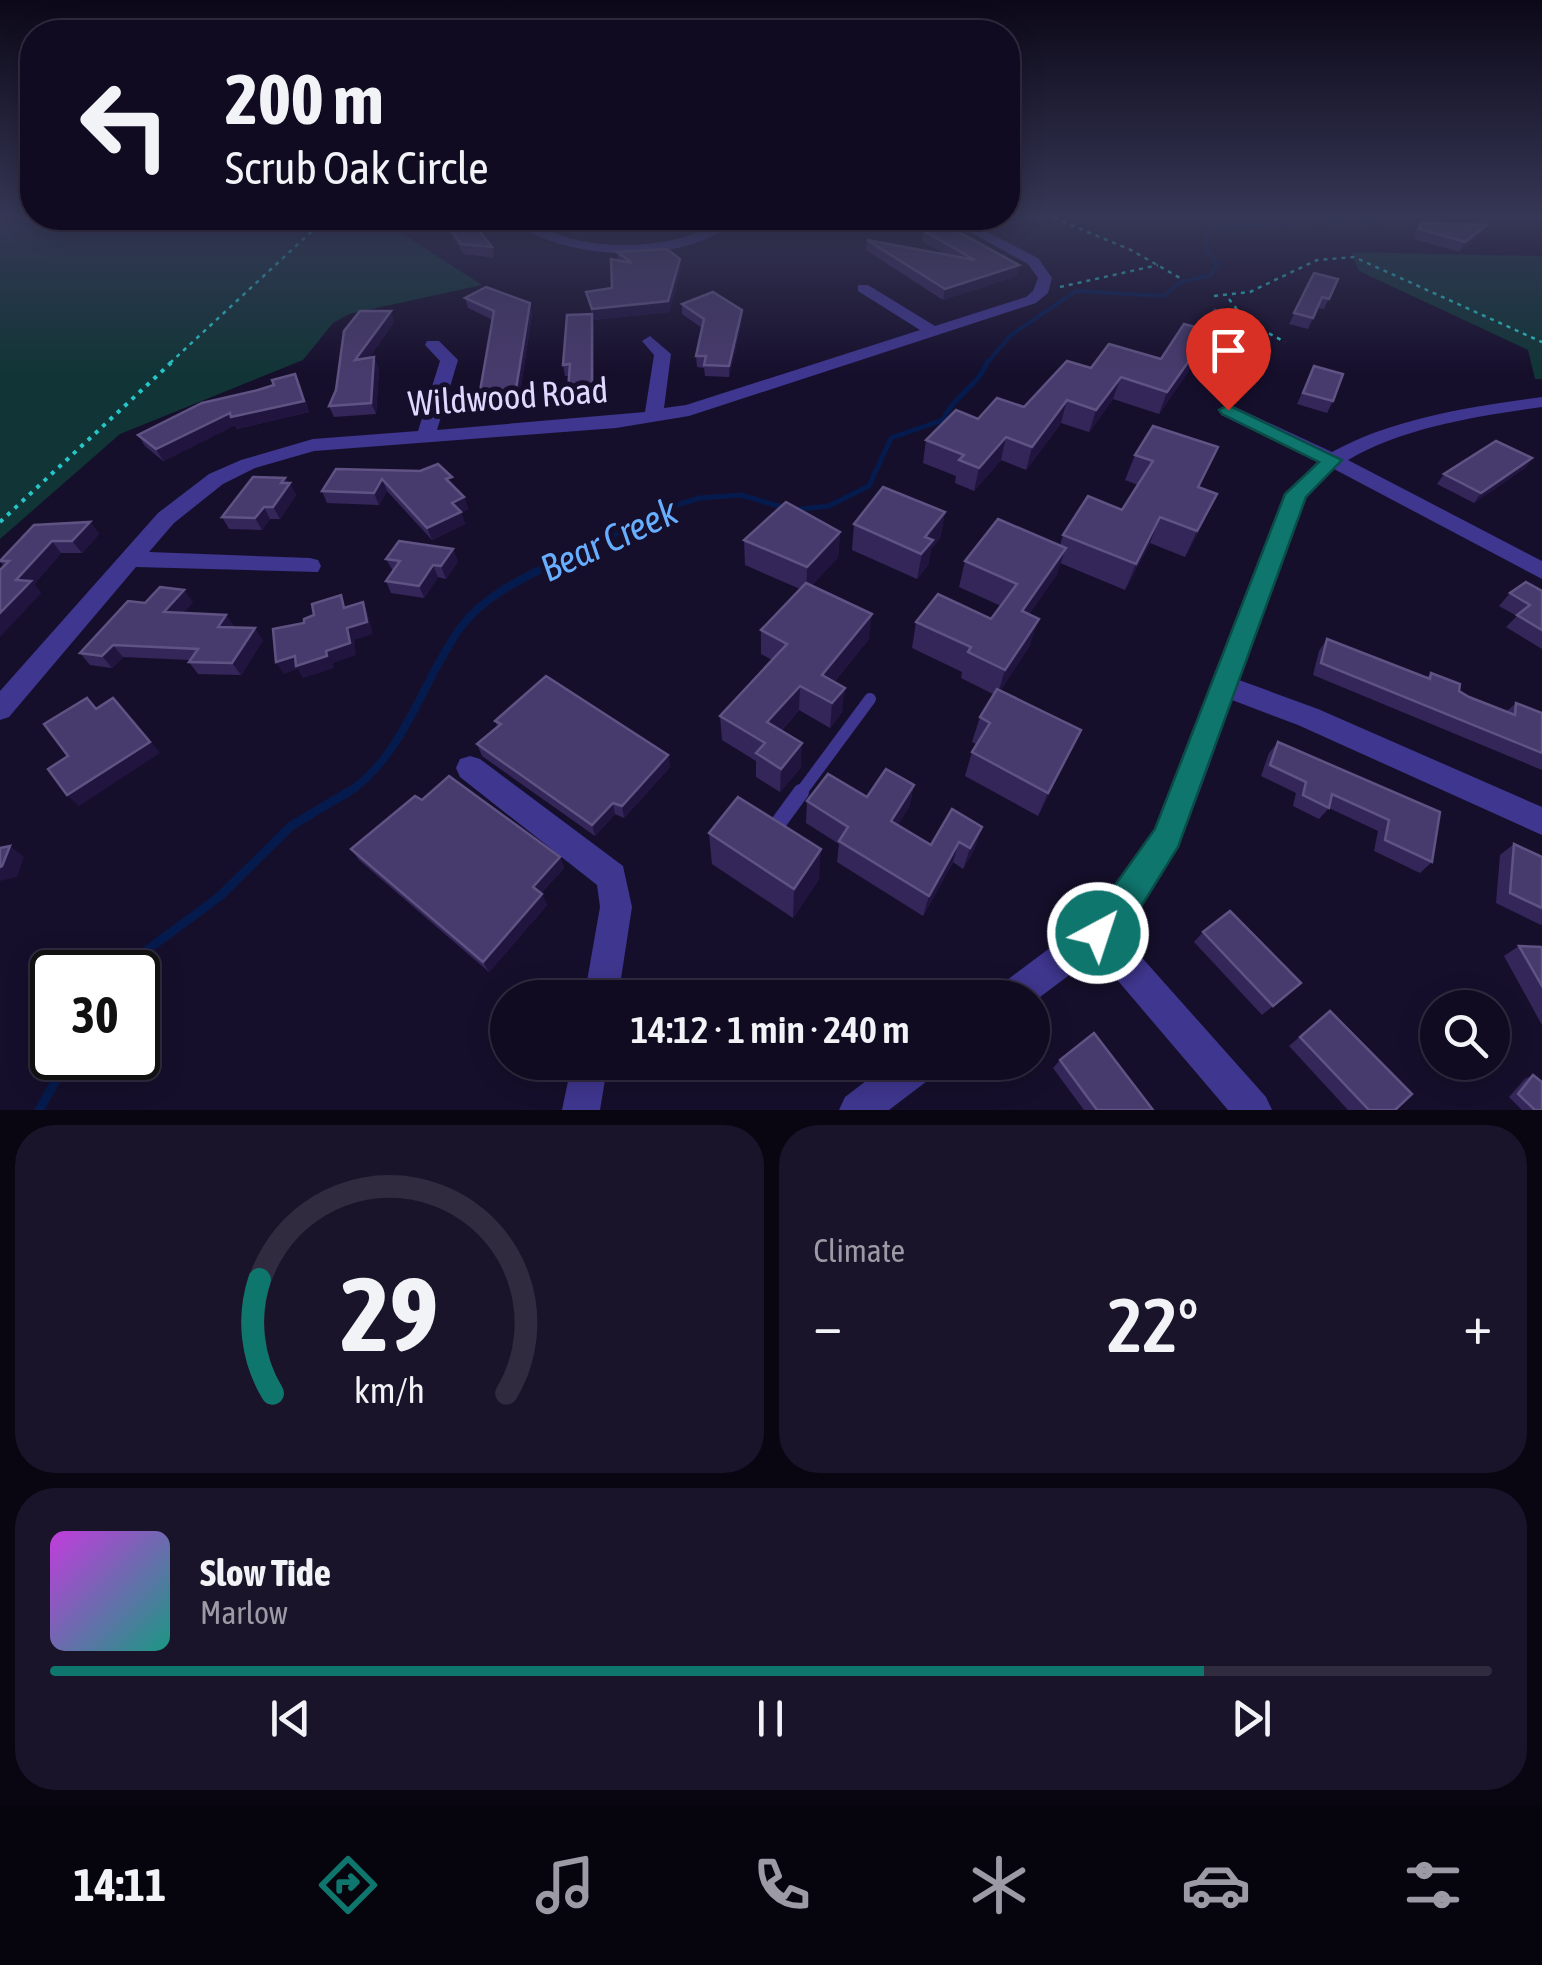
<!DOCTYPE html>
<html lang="en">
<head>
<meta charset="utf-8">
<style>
  :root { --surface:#100b21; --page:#19142a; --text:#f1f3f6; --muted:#9c9ba5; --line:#302b3f; --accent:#0f766e }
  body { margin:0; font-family:"Asap Condensed",sans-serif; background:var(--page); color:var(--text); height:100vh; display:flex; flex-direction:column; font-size:38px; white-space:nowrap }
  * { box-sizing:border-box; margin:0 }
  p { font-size:32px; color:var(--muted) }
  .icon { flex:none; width:55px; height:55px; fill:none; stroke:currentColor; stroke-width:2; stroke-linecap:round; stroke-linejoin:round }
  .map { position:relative; height:1110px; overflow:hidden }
  .side { display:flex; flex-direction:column; gap:15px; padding:15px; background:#090612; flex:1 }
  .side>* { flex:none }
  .banner { position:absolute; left:20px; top:20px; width:1000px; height:210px; border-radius:40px; box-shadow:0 5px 25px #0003,0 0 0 2px var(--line); background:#100b21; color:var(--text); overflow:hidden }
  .controls { position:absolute; left:1420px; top:990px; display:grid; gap:20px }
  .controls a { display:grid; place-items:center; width:90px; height:90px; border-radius:50%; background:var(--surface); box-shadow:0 5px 25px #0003,0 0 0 2px var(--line); font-size:50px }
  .speed { position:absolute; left:30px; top:950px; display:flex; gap:20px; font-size:50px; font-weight:700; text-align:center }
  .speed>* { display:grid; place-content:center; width:130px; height:130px; border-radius:50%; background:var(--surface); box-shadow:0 5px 25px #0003,0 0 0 2px var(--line); line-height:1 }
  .speed .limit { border:5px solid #111; border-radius:15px; background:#fff; color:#111 }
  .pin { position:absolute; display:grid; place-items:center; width:85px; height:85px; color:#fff; margin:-102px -42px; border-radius:50% 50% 50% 0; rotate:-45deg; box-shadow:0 0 10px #0007 }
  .pin .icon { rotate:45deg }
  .me { position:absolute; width:110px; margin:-55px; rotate:40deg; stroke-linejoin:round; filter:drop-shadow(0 0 8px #0008) }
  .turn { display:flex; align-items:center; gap:35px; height:210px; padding:0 40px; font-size:45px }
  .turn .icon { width:130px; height:130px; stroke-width:2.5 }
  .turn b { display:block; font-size:70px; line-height:85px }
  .big { font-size:75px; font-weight:600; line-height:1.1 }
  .side .tile { flex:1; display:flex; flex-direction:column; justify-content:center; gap:15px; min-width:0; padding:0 35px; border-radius:40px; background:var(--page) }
  .side .dial { align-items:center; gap:0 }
  .dial svg { height:260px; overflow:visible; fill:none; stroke:var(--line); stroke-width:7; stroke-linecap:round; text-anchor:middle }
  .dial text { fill:var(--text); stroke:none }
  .song { display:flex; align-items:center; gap:30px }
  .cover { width:120px; height:120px; border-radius:15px; background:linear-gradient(135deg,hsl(290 70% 55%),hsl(170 70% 35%)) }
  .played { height:10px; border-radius:5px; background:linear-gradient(90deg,var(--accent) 80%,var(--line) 80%) }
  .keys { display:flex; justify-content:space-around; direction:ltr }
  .heat { display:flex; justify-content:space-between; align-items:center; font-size:55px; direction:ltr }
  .side .tiles { flex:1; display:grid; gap:15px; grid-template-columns:1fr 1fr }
  .tile:last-child { grid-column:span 2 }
  .trip { position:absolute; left:490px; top:980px; width:560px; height:100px; border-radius:50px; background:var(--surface); box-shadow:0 5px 25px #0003,0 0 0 2px var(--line); font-weight:600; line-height:100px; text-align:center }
  .tabs { display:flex; height:160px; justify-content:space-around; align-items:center; background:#06040d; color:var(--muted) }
  .tabs .icon { width:70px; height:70px }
  .tabs .active { color:var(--accent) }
  .tabs b { font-size:45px; color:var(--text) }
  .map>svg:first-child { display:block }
  .green { fill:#113536 }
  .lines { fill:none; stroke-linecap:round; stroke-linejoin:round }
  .stream-far3 { stroke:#061b4d; stroke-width:4 }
  .stream-far2 { stroke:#061b4d; stroke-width:5 }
  .stream-far1 { stroke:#061b4d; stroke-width:8 }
  .stream { stroke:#061b4d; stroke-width:9 }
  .path-far1 { stroke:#26c5c7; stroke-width:2.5; stroke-dasharray:4 5; stroke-linecap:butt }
  .path { stroke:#26c5c7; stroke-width:4; stroke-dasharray:4 6; stroke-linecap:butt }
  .service-far1 { stroke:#3f368f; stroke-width:12 }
  .service { stroke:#3f368f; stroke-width:16 }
  .minor { fill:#3f368f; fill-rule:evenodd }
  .wall { fill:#35265a }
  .shaded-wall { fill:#211540 }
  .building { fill:#473a6c; stroke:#5f5383; stroke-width:2.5 }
  .route { fill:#0f766e; stroke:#0a4d48; stroke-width:2.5 }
  .labels { text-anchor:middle; stroke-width:10; stroke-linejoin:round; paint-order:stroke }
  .street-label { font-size:35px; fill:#e0d9ff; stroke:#160f2c }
  .water-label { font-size:38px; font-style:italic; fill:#67aeff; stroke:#160f2c }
</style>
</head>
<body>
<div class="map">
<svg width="1542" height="1110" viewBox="0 0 1542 1110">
  <rect width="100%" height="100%" fill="#160f2c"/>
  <g class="green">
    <polygon points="0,218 409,218 400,232 482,285 349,314 333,323 303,360 120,434 0,539"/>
    <polygon points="1351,252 1542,256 1542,379 1535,379 1528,350 1359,271"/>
  </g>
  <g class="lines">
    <polyline class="stream-far3" points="987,363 1011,335 1076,291 1164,296 1181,282 1211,275 1217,263 1207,250 1205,236 1211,228 1349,221 1433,225 1462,218"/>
    <path class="stream-far2" d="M578,551L629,529L654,512L700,498L741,495L792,510L829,506L869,486L891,438L943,420C954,396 978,386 988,361"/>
    <path class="stream-far1" d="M344,795C403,760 422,680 461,627C489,589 542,570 582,549"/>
    <g class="stream">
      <polyline points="129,972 143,953 219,897 291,826 348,792"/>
      <polyline points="39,1110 69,1058"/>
    </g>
    <g class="path-far1">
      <polyline points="1054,218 1131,250 1180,278"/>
      <polyline points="1060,287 1158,265"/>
      <polyline points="1214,296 1250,292 1317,260 1354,257 1542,342"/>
      <polyline points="1229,299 1246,321 1285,342"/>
      <polyline points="170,363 326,218"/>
    </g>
    <polyline class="path" points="0,522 173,361"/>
    <polyline class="service-far1" points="799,795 870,699"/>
    <polyline class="service" points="774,829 801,792"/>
    <g class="minor">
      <path d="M524,218H537L539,226C582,249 641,250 688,236C707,230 720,217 740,218C690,264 584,261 527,231Z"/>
      <polygon points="945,218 960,218 1038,258 1052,278 1048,293 1036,303 689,416 616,428 314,451 255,468 223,484 174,523 149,552 310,558 318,560 321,566 318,572 136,567 9,717 0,720 0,691 158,513 209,474 241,460 313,439 418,431 440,361 425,345 427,341 439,341 458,360 437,430 645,412 654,355 642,341 650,336 671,354 664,408 686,405 920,330 858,291 858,285 868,285 935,326 1026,297 1033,291 1038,278 1028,264"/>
      <path d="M1542,397V407C1479,416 1404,427 1348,460L1542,561V579L1334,469L1306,498L1239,680L1318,709L1542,807V835L1298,725L1232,700C1203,781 1179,868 1120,933L1266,1097L1272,1110H1228L1096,955L1032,1003V998H994L999,986L1086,921L1111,896L1155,829L1286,495L1318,461L1221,415V407H1235L1332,452C1393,418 1474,406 1542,397Z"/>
      <polygon points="470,756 480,759 623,866 632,907 618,998 584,998 600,907 597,885 460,777 456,768 460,759"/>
      <polygon points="572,1062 608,1062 600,1110 562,1110"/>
      <polygon points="891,1062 940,1062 935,1075 889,1110 839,1110 845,1097"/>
    </g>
  </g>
  <g class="wall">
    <polygon points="558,218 598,218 600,227 575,236"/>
    <polygon points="1420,223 1481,235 1459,252 1414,239 1415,233"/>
    <polygon points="447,224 492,247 494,258 464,254 450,234"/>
    <polygon points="924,231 1019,265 1017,276 943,300 866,250 867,240 947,255 922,241"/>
    <polygon points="617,252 681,270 669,312 594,320 593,317 594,400 570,401 568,390 569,376 565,376 563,365 592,314 586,292 612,288 618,260"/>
    <polygon points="1314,273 1338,279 1324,309 1318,308 1308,329 1289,324"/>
    <polygon points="465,298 532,314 518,406 482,409 479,397 493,320 468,308"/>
    <polygon points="682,304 742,320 729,377 705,376 704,368 697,367 696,356 702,328 682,314"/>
    <polygon points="394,322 369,358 374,357 379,369 376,414 334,417 329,406"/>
    <polygon points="1236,328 1222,350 1204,345 1201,353 1159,414 1113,399 1089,432 1061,423 1026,470 1001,460 974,491 955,483 956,476 923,463 926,440 978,419 1024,407 1091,368 1161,359 1203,329"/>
    <polygon points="1314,366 1333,401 1327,413 1297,404"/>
    <polygon points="300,385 309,412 237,429 235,425 163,461 145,446 138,435"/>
    <polygon points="1153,426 1199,487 1205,519 1185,557 1150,543 1125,590 1060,563 1057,574 1029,614 1030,645 1000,691 1081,730 1038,816 965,776 972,752 976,744 972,742 980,717 993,694 961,678 962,672 912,648 916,622 991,619 1001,606 959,587 965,561 1060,545 1063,535 1122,510 1138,485 1125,480 1135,455"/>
    <polygon points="1532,458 1525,468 1474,503 1437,484 1444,474"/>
    <polygon points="336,469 455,488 464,497 468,509 461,512 465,524 432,540 387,491 379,505 327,503 322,491"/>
    <polygon points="285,478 296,495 280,519 270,519 262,530 229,529 222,517"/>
    <polygon points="945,512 940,538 931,549 928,565 917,579 852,550 854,524"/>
    <polygon points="90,522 99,534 82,553 61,553 34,584 41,593 4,566 0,561"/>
    <polygon points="840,532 838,557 812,585 869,639 834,682 842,712 830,728 799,710 781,731 801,767 780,792 756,777 756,761 722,740 720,716 772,660 761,654 761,630 800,589 745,565 744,540"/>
    <polygon points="386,559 458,561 446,579 438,577 424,598 391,593 386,581 393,571"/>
    <polygon points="1542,591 1542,649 1506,627 1517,616 1499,606 1510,593"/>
    <polygon points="193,602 183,613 226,615 234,627 263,640 241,675 198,674 189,662 190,660 123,657 112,668 90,665 80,653 145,603"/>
    <polygon points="1327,639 1426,678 1431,673 1469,697 1506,712 1516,703 1542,713 1542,770 1313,675 1319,651"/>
    <polygon points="495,721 668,755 670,767 624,818 615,814 595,836 482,756 477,744 498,728"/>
    <polygon points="1278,742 1440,812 1432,862 1420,873 1374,851 1378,831 1329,808 1319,819 1293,806 1296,793 1261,776 1269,753"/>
    <polygon points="914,785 909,807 897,825 931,845 952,809 975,848 963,869 953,862 923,916 837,862 839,844 806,823 807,801 867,797"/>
    <polygon points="422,800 560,857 564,868 541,893 547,905 489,972 359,860 351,849"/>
    <polygon points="709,833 819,879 793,918 712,864"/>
    <polygon points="1514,844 1542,857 1542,924 1541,925 1496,903 1500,855"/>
    <polygon points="1203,932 1301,983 1262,1015 1194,942"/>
    <polygon points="1519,946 1542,947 1542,1025 1504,956"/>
    <polygon points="1330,1011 1395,1110 1348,1110 1289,1046"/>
    <polygon points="1060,1060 1153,1110 1084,1110 1053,1068"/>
    <polygon points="1533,1075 1542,1110 1522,1110 1509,1097 1525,1079"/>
  </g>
  <g class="shaded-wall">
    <polygon points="477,218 485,218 475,233 473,223"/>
    <polygon points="598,218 600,227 575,236 574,226"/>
    <polygon points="1487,225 1481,235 1459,252 1465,242"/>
    <polygon points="680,259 681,270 669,312 594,320 592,309"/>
    <polygon points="1019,265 1017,276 943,300 945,289"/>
    <polygon points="530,303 532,314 518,406 515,395"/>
    <polygon points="742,310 742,320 729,377 729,366"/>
    <polygon points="391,311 394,322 360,371 355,360"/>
    <polygon points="592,314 594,325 594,400 592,388"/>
    <polygon points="1210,331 1201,353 1159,414 1167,392"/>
    <polygon points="374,357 379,369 376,414 371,403"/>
    <polygon points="295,374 309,412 237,429 235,425 163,461 156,449"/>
    <polygon points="1121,377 1113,399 1089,432 1096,410"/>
    <polygon points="1067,400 1061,423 1026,470 1032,447"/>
    <polygon points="1006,437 1001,460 974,491 979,468"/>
    <polygon points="1532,458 1525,468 1474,503 1481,493"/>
    <polygon points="285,478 288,486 290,483 296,495 280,519 273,507 281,483"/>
    <polygon points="382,479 387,491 379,505 374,493"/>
    <polygon points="1217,494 1205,519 1185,557 1197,531"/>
    <polygon points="464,497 468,509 456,515 452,503"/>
    <polygon points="264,507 270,519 262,530 255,518"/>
    <polygon points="461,512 465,524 432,540 427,528"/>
    <polygon points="945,512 940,538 931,549 928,565 917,579 925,537"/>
    <polygon points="1160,517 1150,543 1125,590 1136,564"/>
    <polygon points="90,522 99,534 82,553 72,541"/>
    <polygon points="840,532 838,557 806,592 807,567"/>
    <polygon points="52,541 61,553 34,584 41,593 0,637 0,613 16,580"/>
    <polygon points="1066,548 1057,574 1014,637 1022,611"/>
    <polygon points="453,549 458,561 446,579 441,566"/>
    <polygon points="433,565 438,577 424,598 419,586"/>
    <polygon points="184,590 193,602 173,624 164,612"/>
    <polygon points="363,602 368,614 373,634 354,640 356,655 333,663 334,668 303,678 298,669 284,674 276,662 295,656 326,651 347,628"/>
    <polygon points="872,614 869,639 820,699 822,675"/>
    <polygon points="226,615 234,627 226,639 218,627"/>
    <polygon points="1039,619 1030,645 997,696 1005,670"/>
    <polygon points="255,628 263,640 241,675 232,663"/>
    <polygon points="113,645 123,657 112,668 102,656"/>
    <polygon points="800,686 799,710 767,746 767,722"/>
    <polygon points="845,688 842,712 830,728 832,703"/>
    <polygon points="113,698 160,753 79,806 67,795"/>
    <polygon points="1081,730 1070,754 1038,816 1048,793"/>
    <polygon points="802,743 801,767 780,792 781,769"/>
    <polygon points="668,755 670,767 624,818 622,806"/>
    <polygon points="914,785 909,807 887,843 891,821"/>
    <polygon points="613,803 615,814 595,836 592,825"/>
    <polygon points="982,827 975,848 963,869 970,848"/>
    <polygon points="959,842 953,862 923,916 929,896"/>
    <polygon points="10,846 24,857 17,877 0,881 0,867"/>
    <polygon points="821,849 819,879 793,918 794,889"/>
    <polygon points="560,857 564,868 537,897 533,887"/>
    <polygon points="542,894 547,905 489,972 483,962"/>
  </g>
  <g class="building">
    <polygon points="452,218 477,218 473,223 492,247 461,244 447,224"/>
    <polygon points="565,218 597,218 574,226"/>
    <polygon points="931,218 933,218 1019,265 945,289 867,240 975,260 924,231"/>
    <polygon points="1420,223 1487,225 1465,242 1420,229"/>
    <polygon points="667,249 680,259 668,301 592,309 586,292 612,288 611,259 632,263 617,252"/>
    <polygon points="1314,273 1338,279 1329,299 1322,297 1313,318 1294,313"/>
    <polygon points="486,287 530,303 515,395 479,397 494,311 465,298"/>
    <polygon points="713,292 742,310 729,366 704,365 706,356 696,356 704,319 682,304"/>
    <polygon points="1215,310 1240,317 1227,339 1208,334 1210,331 1203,329"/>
    <polygon points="360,311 391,311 355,360 374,357 371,403 329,406 336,390 344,331"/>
    <polygon points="592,314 592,388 568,390 570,364 563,365 567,315"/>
    <polygon points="1184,324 1210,331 1167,392 1121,377 1096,410 1067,400 1032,447 1006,437 979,468 959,460 964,455 926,440 956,410 978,419 997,398 1024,407 1067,361 1091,368 1109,344 1161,359"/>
    <polygon points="1314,366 1343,374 1333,401 1303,393"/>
    <polygon points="295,374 304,401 231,417 230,413 156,449 138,435 202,403 258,390 274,385 272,380"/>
    <polygon points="1153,426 1218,447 1198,487 1217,494 1197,531 1160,517 1136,564 1063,535 1088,496 1122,510 1153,461 1135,455"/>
    <polygon points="1496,441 1532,458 1481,493 1444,474"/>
    <polygon points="438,464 452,477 446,479 464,497 452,503 461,512 427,528 382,479 374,493 322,491 336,469 420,471"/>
    <polygon points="253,477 285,478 281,483 290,483 273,507 264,507 255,518 222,517"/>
    <polygon points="883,487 945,512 925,537 933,540 921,554 854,524"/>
    <polygon points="786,502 840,532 807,567 744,540"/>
    <polygon points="998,519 1066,548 1022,611 1039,619 1005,670 968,652 971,647 916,622 938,594 991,619 1017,584 965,561"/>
    <polygon points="90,522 72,541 52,541 16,580 31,581 0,613 0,570 9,561 0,561 34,525"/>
    <polygon points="399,541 453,549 441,566 433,565 419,586 386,581 400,561 386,559"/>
    <polygon points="1526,582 1542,591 1542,630 1517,615 1530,605 1510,593"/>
    <polygon points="806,583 872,614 822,675 845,688 832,703 800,686 767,722 802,743 781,769 756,753 765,743 720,716 787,644 761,630"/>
    <polygon points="160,587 184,590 164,612 226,615 218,627 255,628 232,663 189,662 198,649 113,645 102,656 80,653 128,601 145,603"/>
    <polygon points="341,595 344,608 363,602 367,622 347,628 350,643 326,651 327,656 296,666 295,656 276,662 273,629 304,623 304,619 314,615 312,604"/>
    <polygon points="1327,639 1430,679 1431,673 1460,684 1459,691 1469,697 1515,715 1516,703 1542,713 1542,753 1321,663"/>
    <polygon points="546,676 668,755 622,806 613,803 592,825 477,744 501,724 495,721"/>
    <polygon points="997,689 1081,730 1048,793 972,752 990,723 980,717"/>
    <polygon points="87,698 96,709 113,698 150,742 67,795 48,769 68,756 44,724"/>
    <polygon points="1278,742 1440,812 1432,862 1385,840 1389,820 1332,794 1329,808 1303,795 1306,782 1270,765"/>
    <polygon points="886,769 914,785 891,821 931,845 952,809 982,827 970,848 959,842 929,896 839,841 848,827 807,801 828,774 867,797"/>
    <polygon points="449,776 560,857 533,887 542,894 483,962 351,849 415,796 422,800"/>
    <polygon points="738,797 821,849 794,889 709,833"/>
    <polygon points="1514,844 1542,857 1542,908 1510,893"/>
    <polygon points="10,846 2,866 0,867 0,848"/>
    <polygon points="1230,911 1301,983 1273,1006 1203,932"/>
    <polygon points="1519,946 1542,947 1542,986"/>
    <polygon points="1330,1011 1412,1094 1395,1110 1369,1110 1300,1037"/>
    <polygon points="1094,1033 1153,1110 1097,1110 1060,1060"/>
    <polygon points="1533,1075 1542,1082 1542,1110 1535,1110 1518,1094"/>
  </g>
  <linearGradient id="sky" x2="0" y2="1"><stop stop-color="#0c0818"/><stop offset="0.58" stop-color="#363756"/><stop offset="1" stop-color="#363756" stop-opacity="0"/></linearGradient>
  <rect width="1542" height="373" fill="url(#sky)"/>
  <polygon class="route" points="1228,405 1342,460 1306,497 1178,847 1134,918 1109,945 1098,950 1086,945 1081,933 1155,829 1285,494 1319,462 1222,414 1219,410"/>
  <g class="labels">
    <g class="street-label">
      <text transform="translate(508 397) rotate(-4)" y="12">Wildwood Road</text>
    </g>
    <g class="water-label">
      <text transform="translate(609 540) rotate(-25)" y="13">Bear Creek</text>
    </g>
  </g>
</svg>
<div class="controls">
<a><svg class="icon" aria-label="search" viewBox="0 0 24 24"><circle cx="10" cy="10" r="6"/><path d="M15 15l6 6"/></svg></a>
</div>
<div class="speed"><div class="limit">30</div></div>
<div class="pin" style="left:1228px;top:410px;background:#d93025"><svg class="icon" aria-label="arrive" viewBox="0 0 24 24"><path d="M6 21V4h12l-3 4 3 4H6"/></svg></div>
<svg class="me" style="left:1098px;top:933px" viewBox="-20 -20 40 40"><circle r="17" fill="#0f766e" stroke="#fff" stroke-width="3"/><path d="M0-11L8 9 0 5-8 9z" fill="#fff"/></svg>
<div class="trip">14:12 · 1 min · 240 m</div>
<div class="banner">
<div class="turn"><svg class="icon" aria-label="left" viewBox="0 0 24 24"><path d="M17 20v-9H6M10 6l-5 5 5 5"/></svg><div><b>200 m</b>Scrub Oak Circle</div></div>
</div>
</div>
<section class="side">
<div class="tiles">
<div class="tile dial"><svg viewBox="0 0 100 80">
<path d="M14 69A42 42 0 1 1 86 69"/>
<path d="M14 69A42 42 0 0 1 10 34" stroke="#0f766e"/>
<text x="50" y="56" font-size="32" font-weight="700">29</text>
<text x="50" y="72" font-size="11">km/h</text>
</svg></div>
<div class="tile"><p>Climate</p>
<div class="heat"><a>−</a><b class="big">22°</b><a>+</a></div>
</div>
<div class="tile">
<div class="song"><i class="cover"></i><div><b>Slow Tide</b><p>Marlow</p></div></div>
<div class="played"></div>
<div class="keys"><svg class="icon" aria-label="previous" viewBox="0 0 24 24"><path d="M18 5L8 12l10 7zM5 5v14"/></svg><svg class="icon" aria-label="pause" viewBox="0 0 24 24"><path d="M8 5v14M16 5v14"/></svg><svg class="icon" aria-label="next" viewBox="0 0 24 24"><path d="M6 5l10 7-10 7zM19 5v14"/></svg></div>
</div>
</div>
</section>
<nav class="tabs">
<b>14:11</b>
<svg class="icon active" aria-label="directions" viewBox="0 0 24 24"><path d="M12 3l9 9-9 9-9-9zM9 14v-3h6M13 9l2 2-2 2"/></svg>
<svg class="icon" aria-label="music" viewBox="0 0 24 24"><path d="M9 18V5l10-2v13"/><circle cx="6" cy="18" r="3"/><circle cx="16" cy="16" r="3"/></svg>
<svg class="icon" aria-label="phone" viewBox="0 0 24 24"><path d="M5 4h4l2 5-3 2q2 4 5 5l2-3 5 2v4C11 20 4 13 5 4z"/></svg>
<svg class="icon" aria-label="climate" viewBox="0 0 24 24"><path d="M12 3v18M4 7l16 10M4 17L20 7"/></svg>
<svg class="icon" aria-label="car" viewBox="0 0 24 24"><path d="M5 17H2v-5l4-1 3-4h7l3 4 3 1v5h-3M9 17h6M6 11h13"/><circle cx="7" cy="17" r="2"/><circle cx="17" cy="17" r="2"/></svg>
<svg class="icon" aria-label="filters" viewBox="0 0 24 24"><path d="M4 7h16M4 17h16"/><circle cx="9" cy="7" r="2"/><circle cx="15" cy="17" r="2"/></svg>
</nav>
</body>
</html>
